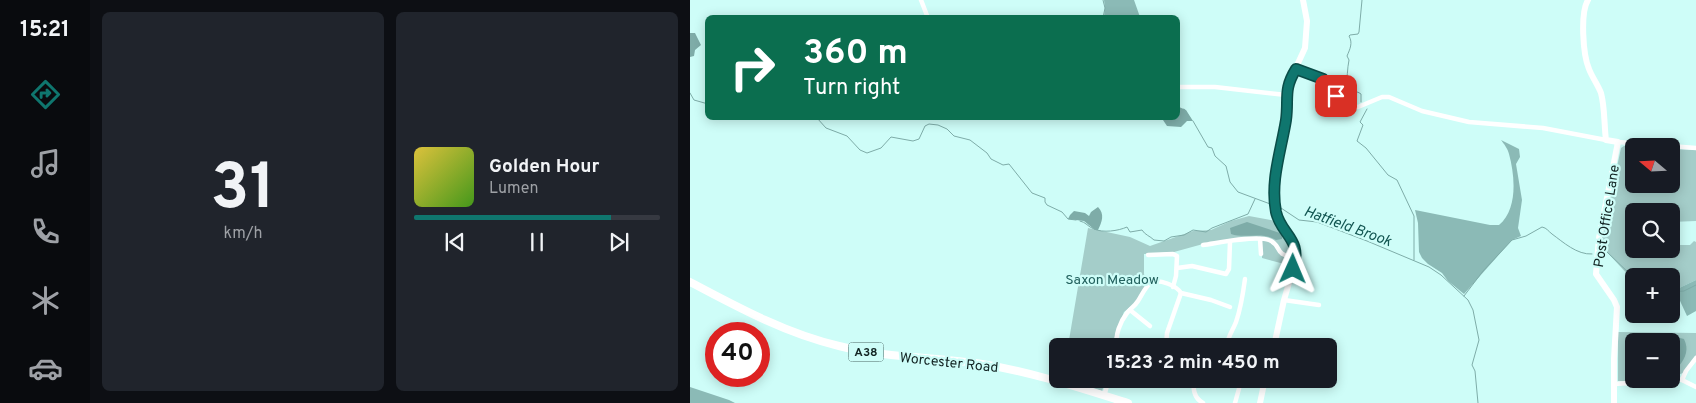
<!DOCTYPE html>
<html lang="en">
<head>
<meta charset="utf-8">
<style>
  :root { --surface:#171b24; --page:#20242c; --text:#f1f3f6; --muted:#9ea1a6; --line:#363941; --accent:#0f766e }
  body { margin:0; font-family:Overpass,sans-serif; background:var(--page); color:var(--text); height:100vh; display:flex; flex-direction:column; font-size:19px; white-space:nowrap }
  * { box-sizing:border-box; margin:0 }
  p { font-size:16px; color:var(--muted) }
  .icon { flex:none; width:28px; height:28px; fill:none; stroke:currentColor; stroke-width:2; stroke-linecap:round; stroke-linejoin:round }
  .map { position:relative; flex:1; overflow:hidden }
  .details { display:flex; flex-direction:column; gap:12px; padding:12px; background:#0d0f14; width:600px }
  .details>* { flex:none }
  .hud { position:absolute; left:15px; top:15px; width:475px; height:105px; border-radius:8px; box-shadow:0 2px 12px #0003; background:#0b6e4f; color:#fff; overflow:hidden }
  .needle { width:32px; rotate:289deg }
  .fabs { position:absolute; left:935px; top:138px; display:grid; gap:10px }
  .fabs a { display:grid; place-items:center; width:55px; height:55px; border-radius:8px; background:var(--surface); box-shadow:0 2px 12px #0003; font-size:25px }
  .speed { position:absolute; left:15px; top:322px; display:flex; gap:10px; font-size:25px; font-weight:700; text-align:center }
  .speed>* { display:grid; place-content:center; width:65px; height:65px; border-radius:50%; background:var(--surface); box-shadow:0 2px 12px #0003; line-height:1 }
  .speed .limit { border:8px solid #d22; background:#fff; color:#111 }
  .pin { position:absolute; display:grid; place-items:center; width:42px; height:42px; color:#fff; margin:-21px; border-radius:10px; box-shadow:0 2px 8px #0006 }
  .me { position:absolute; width:55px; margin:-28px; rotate:1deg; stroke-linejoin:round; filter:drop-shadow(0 0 4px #0008) }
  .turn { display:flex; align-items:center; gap:18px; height:105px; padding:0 15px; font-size:22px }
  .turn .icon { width:65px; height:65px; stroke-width:2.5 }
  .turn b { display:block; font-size:35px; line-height:42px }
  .details .tile { flex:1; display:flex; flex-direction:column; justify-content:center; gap:8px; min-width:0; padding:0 18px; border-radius:8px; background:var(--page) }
  .details .dial { align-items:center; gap:0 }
  .dial b { font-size:65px; line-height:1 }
  .song { display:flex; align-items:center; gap:15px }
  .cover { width:60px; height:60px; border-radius:8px; background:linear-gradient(135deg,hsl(50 70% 55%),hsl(100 70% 35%)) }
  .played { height:5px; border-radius:2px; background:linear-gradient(90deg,var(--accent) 80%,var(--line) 80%) }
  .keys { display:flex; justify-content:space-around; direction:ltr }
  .details .tiles { flex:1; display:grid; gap:12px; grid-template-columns:repeat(2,1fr) }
  .trip { position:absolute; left:359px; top:338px; width:288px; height:50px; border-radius:8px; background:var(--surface); box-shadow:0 2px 12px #0003; font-weight:700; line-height:50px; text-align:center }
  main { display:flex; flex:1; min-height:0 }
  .tabs { display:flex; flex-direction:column; width:90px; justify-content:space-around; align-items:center; background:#090b0e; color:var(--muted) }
  .tabs .icon { width:35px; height:35px }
  .tabs .selected { color:var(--accent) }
  .tabs b { font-size:22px; color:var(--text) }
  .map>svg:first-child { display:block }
  .green { fill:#a4cdc9 }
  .forest { fill:#8bbab6 }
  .water { fill:#7eaca8 }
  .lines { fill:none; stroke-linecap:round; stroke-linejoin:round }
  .stream { stroke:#7eaca8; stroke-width:1 }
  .street { stroke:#fff; stroke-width:4.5 }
  .secondary { stroke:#fff; stroke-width:6 }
  .primary { stroke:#fff; stroke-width:8 }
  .route-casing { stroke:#0a4d48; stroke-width:12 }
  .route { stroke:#0f766e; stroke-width:9 }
  .labels { text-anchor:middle; stroke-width:4.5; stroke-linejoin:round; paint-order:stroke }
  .shield { fill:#cefdf8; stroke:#4a6563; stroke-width:1 }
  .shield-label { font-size:12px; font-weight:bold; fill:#122423 }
  .street-label { font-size:14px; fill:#122423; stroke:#cefdf8 }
  .park-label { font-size:14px; fill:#21605d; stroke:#cefdf8 }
  .water-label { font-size:15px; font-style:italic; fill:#135652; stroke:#cefdf8 }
</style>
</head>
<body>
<main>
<nav class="tabs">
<b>15:21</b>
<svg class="icon selected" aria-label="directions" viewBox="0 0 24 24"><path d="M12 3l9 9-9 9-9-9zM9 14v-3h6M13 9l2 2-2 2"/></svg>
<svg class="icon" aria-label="music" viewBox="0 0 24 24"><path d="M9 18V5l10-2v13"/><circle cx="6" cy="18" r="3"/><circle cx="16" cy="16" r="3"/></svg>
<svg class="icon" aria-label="phone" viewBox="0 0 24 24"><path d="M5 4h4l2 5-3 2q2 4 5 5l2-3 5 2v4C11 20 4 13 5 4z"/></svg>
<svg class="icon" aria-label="climate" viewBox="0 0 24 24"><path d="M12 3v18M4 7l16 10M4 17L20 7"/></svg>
<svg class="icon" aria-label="car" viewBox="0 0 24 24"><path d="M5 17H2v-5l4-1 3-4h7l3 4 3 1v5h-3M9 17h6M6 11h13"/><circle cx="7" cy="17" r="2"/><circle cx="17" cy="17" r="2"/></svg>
</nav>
<section class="details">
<div class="tiles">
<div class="tile dial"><b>31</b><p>km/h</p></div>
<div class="tile">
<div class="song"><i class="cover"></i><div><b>Golden Hour</b><p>Lumen</p></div></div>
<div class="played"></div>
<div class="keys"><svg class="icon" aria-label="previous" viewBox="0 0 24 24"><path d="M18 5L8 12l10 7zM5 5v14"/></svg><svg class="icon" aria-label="pause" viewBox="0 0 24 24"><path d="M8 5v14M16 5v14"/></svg><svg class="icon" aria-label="next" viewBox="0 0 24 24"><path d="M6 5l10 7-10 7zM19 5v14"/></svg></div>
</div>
</div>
</section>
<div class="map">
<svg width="1006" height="403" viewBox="0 0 1006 403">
  <rect width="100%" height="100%" fill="#cefdf8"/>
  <g class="green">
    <polygon points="934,146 947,146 944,146 944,184 981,184 981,149 1006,150 1006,221 981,222 981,211 944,211 944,249 981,249 981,241 989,242 989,245 1000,245 1004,241 1006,242 1006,280 981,292 981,276 944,276 944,280 940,277 915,250 911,242 931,148"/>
    <path d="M559,216L586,221C596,236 600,249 602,266L572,258V239L513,244L484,252L454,254V274L457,283L445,303L434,312L424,339V346H378L398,228L440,237L460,246L503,231L521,230L541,221Z"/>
    <polygon points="928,332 1006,333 1006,356 993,373 985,376 981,376 981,341 944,341 944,378 936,381 928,381"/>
    <polygon points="372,379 416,379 412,391"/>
  </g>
  <g class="forest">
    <polygon points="414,0 444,0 450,17 414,17 415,8"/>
    <path d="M811,140L829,149L830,157L826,164L832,200L828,228L831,236L822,240L774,294L758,281L752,273L738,264L732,258L729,252L728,223L725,210L800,225H809C828,209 825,176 819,154C818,149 814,144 811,140Z"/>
    <polygon points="1006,280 1006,311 997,316 985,290"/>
    <polygon points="0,387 39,400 45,403 0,403"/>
  </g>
  <g class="water">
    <polygon points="0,33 5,33 11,45 5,50 4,56 0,57"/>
    <polygon points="488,102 489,107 496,110 503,121 497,121 491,127 477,126 473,120 474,118 488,118"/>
    <path d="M408,207C415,214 412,222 408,230H405L394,221L378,219L380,215L384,211L395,213L399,216L401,212Z"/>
    <path d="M557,222L590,233L592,234V239L586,240C572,231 556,239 541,234L540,228Z"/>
    <path d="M990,338L994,339C999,349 996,357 989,366L981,365V341L984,339Z"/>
  </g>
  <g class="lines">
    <g class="stream">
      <polyline points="413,0 415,8 413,18"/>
      <polyline points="0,93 4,100 18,104"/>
      <path d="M671,102V94C666,90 659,92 655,87C658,78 657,69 659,60L657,56C660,49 663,43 659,36L660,35L668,34L669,32L672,0"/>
      <polyline points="494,109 500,118"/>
      <polyline points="677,109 670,122 673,125 667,141 676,148 698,175 707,180 724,216 724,260"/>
      <polyline points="127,118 136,128 157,136 170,150 177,153 191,148 201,137 223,141 229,139 235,126 239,124 248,125 257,129 264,136 280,140 297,153 301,159 313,165 319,164 342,193 355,198 355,202 357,205 372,212 378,219 386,220"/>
      <polyline points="503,121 518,147 522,148 525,156 536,166 540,182 548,192 583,205"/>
      <polyline points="588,206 609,220 627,222 677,241 739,267 751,275 778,300 783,310 789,340 782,365 785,371 788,403"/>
      <path d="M390,221C396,222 398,227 404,229C413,233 428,231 437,227L440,232L452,230C455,235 460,236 464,240L474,241L481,237L494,235L503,230L516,232L522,228L558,214L565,199"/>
      <polyline points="916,251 944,278"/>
      <polyline points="981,292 994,291 1006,285"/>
      <path d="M774,296L793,271L822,240L836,236L852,227C857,228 858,231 862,234C873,242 887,255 902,254"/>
    </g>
    <g class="street">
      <polyline points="231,0 238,18"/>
      <polyline points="607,69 633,79 651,102 660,106 668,107 692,97 699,97 732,111 779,122 853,128 916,140"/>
      <polyline points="488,87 525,87 596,95"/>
      <polyline points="928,142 1006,148"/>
      <polyline points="570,239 571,254"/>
      <path d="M513,245C528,243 566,235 579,240C593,245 582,256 606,257"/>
      <polyline points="458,255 483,254 487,256 486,276 483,287"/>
      <polyline points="487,268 502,266 536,274 539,269 540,242"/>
      <polyline points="594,300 629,305"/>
      <polyline points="440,310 460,326"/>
      <path d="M537,345C538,336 543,330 546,322C551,308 553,294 555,279"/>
      <path d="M427,346C425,335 430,322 437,313C440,309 445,306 448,301C452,295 456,285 462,282C470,279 487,286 491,293L521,300L540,307"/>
      <polyline points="476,346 477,333 491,293"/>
      <polyline points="516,346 521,344 563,346"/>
      <polyline points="981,378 992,380 1006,387"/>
      <path d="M505,379C502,388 504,398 513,403"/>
      <polyline points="543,379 550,385 545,403"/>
      <polyline points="599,379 609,381 614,379"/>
      <polyline points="992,380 996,371 1006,358"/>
      <polyline points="924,384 940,383 949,379"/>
      <polyline points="414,396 419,379"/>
    </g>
    <g class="secondary">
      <path d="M898,0C890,13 893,55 899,69C902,77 908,85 911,93C915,108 914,125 916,140L928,142L909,238L906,274L924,300L927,307L924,359V403"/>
      <polyline points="584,346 594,300 606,259 604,247 586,211 586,169 596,120 597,87 615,48 617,21 613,0"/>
      <polyline points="570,403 575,379"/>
    </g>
    <path class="primary" d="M0,282C47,307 97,334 149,346C196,358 244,357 292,364C342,372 390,388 438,403"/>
  </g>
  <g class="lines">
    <g class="route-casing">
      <path id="route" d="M603,269C613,239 591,235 586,212C580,181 591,151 596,120C599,98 593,90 606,69L633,79L646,96"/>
    </g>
    <use href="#route" class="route"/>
  </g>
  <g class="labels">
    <rect class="shield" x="158.5" y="342.5" width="35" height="19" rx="4"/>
    <g class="shield-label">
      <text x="176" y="356">A38</text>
    </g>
    <g class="street-label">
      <text transform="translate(916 216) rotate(-81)" y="5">Post Office Lane</text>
      <text transform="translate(259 362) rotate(6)" y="5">Worcester Road</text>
    </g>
    <g class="park-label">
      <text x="422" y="284">Saxon Meadow</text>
    </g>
    <g class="water-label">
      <text transform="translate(658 226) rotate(20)" y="5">Hatfield Brook</text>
    </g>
  </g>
</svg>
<div class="fabs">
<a><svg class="needle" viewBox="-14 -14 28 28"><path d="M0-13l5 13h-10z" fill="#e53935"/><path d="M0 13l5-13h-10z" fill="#9ea1a6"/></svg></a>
<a><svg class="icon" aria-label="search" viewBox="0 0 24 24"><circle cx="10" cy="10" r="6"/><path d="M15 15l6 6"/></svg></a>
<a>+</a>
<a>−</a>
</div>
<div class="speed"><div class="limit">40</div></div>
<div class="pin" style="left:646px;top:96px;background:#d93025"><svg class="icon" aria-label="arrive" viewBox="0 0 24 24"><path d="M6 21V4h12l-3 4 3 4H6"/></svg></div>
<svg class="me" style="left:603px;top:269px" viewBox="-20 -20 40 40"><path d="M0-17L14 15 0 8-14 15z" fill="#0f766e" stroke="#fff" stroke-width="4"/></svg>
<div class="trip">15:23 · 2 min · 450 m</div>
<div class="hud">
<div class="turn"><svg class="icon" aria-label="right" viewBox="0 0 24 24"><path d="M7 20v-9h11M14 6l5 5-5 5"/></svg><div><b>360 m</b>Turn right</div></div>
</div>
</div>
</main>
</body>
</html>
